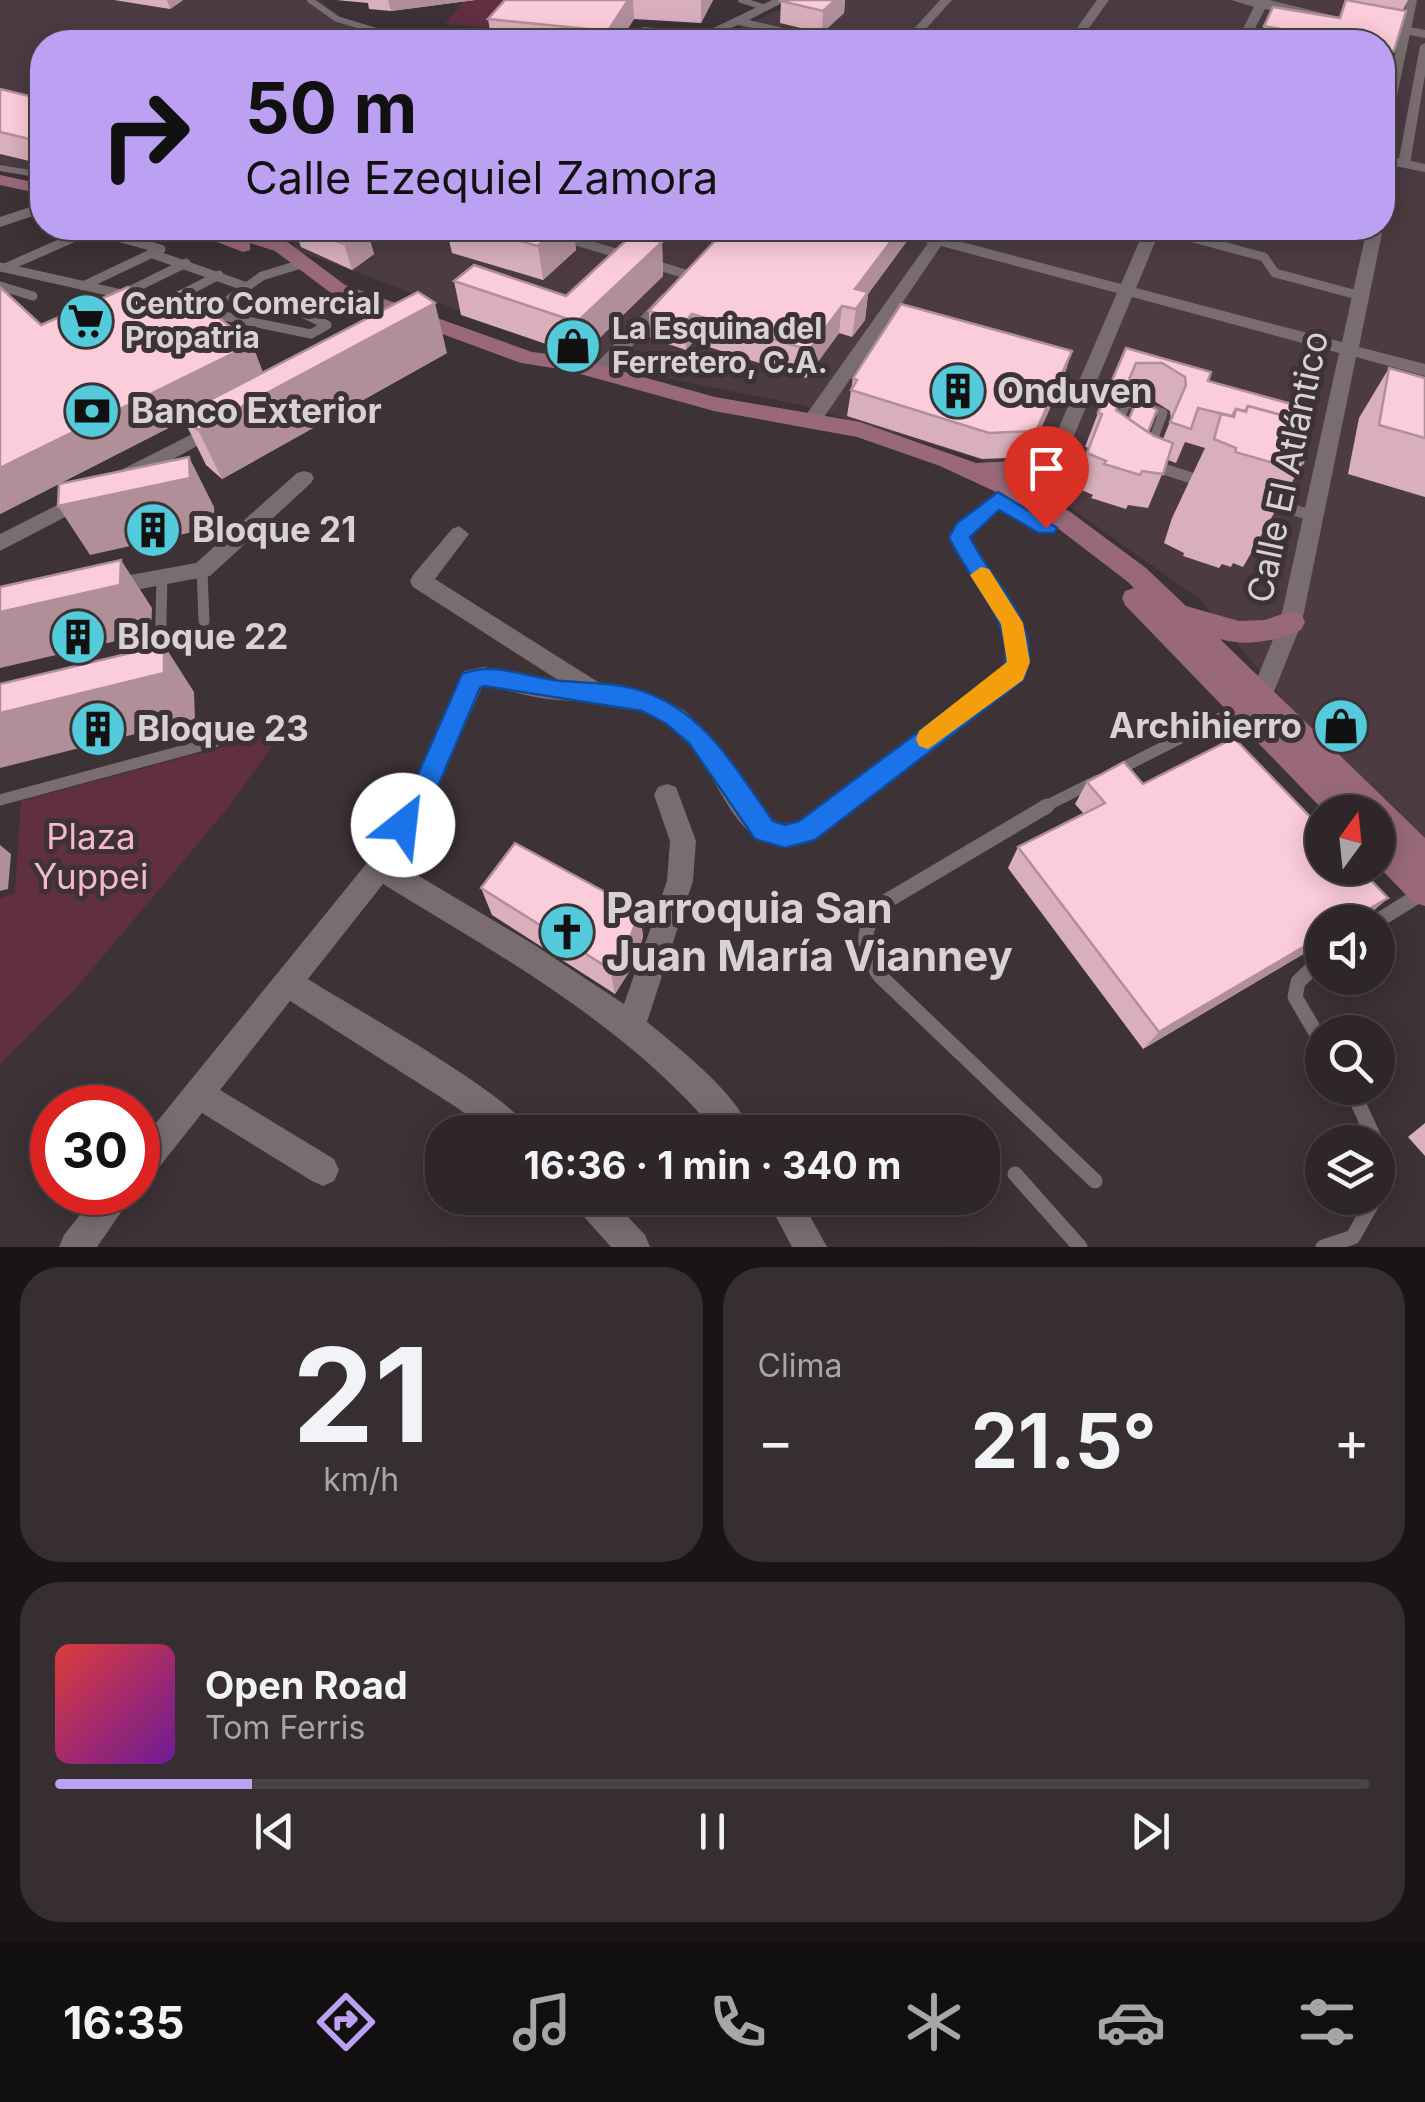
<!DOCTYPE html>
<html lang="es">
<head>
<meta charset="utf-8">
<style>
  :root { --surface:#2e2628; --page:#362e30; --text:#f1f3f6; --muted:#a7a5a8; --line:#494345; --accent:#bca0f2 }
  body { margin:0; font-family:Inter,sans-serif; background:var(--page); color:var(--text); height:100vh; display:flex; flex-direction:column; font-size:38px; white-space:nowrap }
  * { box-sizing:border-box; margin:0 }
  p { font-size:32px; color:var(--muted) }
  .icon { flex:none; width:55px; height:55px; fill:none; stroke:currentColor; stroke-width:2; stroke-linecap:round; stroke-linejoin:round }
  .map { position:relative; height:1247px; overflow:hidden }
  .details { display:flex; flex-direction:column; gap:20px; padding:20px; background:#191516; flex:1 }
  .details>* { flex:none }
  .hud { position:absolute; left:30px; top:30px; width:1365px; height:210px; border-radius:40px; box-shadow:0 5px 25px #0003,0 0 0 2px var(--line); background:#bca0f2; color:#111; overflow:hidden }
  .needle { width:65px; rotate:15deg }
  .buttons { position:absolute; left:1305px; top:795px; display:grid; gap:20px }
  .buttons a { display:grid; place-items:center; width:90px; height:90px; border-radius:50%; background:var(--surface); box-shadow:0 5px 25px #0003,0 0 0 2px var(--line); font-size:50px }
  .speed { position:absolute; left:30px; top:1085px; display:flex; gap:20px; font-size:50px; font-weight:700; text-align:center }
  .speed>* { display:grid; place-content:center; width:130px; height:130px; border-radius:50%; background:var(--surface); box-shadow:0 5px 25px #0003,0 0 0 2px var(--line); line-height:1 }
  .speed .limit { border:15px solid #d22; background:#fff; color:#111 }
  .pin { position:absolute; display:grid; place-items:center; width:85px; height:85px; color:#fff; margin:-102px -42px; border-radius:50% 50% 50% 0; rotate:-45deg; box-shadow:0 0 10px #0007 }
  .pin .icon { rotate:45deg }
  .me { position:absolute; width:110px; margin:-55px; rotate:29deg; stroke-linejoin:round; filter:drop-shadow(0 0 8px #0008) }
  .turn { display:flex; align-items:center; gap:35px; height:210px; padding:0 50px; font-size:45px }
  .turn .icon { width:130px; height:130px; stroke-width:2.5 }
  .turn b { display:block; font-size:70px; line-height:85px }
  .big { font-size:75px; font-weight:700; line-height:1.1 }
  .details .card { flex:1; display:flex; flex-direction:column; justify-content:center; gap:15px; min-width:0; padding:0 35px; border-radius:40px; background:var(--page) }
  .details .dial { align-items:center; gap:0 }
  .dial b { font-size:130px; line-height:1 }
  .song { display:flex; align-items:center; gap:30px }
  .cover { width:120px; height:120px; border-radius:15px; background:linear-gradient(135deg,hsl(0 70% 55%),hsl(280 70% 35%)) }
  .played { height:10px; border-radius:5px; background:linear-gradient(90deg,var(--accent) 15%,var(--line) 15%) }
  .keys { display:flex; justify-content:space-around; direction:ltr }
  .heat { display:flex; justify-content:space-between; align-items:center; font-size:55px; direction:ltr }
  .details .tiles { flex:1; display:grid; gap:20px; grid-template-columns:1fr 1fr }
  .card:last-child { grid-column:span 2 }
  .trip { position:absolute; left:425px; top:1115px; width:575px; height:100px; border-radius:40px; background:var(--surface); box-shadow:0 5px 25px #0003,0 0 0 2px var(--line); font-weight:700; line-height:100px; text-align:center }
  .menu { display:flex; height:160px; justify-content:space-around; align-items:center; background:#120f10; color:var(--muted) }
  .menu .icon { width:70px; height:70px }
  .menu .on { color:var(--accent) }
  .menu b { font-size:45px; color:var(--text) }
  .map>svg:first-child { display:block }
  .built { fill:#4c3b41 }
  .green { fill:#612f42 }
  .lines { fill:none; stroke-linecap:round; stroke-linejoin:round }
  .service-far3 { stroke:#796d70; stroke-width:6 }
  .service-far2 { stroke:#796d70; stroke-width:9 }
  .service-far1 { stroke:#796d70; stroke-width:11 }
  .service { stroke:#796d70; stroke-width:15 }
  .pedestrian { fill:#796d70; fill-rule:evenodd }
  .minor { fill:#796d70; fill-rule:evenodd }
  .secondary { fill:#99697b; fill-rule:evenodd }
  .wall { fill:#d8afbb; fill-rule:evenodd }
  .shaded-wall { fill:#b08f99 }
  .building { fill:#fbccda; stroke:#b08f99; stroke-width:2.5 }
  .route { fill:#1a73e8; stroke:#114b97; stroke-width:2.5 }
  .slow { fill:#f59e0b }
  .labels { text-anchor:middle; stroke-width:10; stroke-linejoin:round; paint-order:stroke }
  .far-poi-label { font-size:30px; font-weight:bold; fill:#d9d2d4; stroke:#3d3235; text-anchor:start }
  .poi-label { font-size:35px; font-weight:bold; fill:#d9d2d4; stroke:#3d3235; text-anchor:start }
  .street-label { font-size:35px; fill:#d9d2d4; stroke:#3d3235 }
  .park-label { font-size:35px; fill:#f5b8cc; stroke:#3d3235 }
  .near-poi-label { font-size:42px; font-weight:bold; fill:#d9d2d4; stroke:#3d3235; text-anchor:start }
</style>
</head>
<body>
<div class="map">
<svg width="1425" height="1247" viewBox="0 0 1425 1247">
  <rect width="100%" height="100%" fill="#3d3235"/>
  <g class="built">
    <polygon points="0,0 319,0 343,18 409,39 445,42 42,42 42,174 0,164"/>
    <polygon points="800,0 1425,0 1425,841 1297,716 1202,601 1065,504 978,459 801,405 645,374 580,355 296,250 294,242 300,233 311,228 1382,228 1382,42 708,42"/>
  </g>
  <g class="green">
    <polygon points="465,0 574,0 495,28 445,24"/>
    <polygon points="283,731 227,809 78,986 0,1065 0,898 15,893 21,801"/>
  </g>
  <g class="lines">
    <g class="service-far3">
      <polyline points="310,0 337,19 413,42"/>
      <polyline points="741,0 766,8"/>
      <polyline points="634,42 644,30 705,36"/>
      <polyline points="0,168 42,175"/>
    </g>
    <g class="service-far2">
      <polyline points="1156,228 1264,257 1275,273 1361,296"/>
      <polyline points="563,237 626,256"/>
      <polyline points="153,254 247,287"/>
      <polyline points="649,263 689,275"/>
      <polyline points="0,267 171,305"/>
      <polyline points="7,267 91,230 161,249 83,286"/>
      <polyline points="0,286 33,296"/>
      <polyline points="123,294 186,263"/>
      <polyline points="173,299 219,275"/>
      <polyline points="199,311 311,334 327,325 275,300"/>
      <polyline points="210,313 262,276 301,264"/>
      <polyline points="1117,426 1126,404 1139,404 1163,413 1150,449"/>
      <polyline points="1150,465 1159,468"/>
    </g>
    <g class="service-far1">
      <polyline points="1151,465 1204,482"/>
      <polyline points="1265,501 1313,516"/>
      <polyline points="202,570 204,621"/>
      <polyline points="160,658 162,578"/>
      <polyline points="1114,772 1240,708"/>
      <polyline points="0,800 215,742"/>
      <polyline points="1042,808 1098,780"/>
    </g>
    <g class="service">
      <path d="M1047,806L880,905C860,931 862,950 880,976L1095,1181"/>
      <polyline points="1376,922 1421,894"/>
      <polyline points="1322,959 1298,982 1295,997 1322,1043"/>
      <polyline points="1351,1088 1376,1142"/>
      <polyline points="1015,1174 1080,1247"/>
      <polyline points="1323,1247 1353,1237 1375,1198"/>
    </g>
    <g class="pedestrian">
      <polygon points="1407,0 1417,0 1388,139 1382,142 1382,112"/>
      <polygon points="1425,43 1425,75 1410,164 1404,167 1398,164 1420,46"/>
    </g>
    <g class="minor">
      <polygon points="772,0 788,0 749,20 842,42 821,42 738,25 699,42 684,42"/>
      <polygon points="940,0 952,0 914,42 902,42"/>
      <polygon points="1097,0 1109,0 1079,42 1067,42"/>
      <polygon points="1231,0 1269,0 1343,18 1337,22 1265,9 1248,42 1236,42 1254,7"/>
      <polygon points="1373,20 1425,30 1425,38 1369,27 1367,24"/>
      <polygon points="1382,155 1425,164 1425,172 1395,166 1390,193 1382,197"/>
      <polygon points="42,203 42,213 0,227 0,217"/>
      <polygon points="1382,227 1383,228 1359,347 1425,364 1425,376 1356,357 1302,622 1269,704 1249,713 1241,710 1237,703 1241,696 1252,691 1280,622 1339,353 1132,297 1046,503 1030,519 1023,521 1013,514 1028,499 1117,293 941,246 818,426 804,426 801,422 928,243 885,231 883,228 907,228 933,234 944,228 951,232 947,238 1121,284 1145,228 1161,228 1136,288 1342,342 1367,228"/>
      <polygon points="225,228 298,228 290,233 232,234"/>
      <polygon points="668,293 674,294 674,302 604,376 592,376 592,368 662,294"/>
      <polygon points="218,421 225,423 225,431 125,485 118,487 108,480 111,475"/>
      <polygon points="304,471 311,473 314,478 311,483 210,576 108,595 100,593 97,587 100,581 108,579 196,563 297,473"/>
      <polygon points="85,491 92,493 95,498 92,503 0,551 0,534"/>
      <path d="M998,493L1005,495L1008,500L1005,505L971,537C990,582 1049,627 1022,681L815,839C733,870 727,778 680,735C646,703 601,703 558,700C533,698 508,690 483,685L434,795L397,863L533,944L624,1004L667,881L670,841L654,795L658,787L667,784L676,787L696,841L693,881L647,1022C679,1048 737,1093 751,1132H716C625,1024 502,957 383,884L308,979C348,1005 518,1098 530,1132H490L456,1107L290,1001L220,1090L334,1159L339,1170L334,1181L323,1186L312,1181L202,1113L149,1180L138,1185V1145L371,858L415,781L464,671L483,667L558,680L413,587L410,581L413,575L452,529L459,526L469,534L435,579L598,682L650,695L684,710L714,740L764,812C776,823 782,826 798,822L1003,669C1015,618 967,581 949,537L957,523Z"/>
      <polygon points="98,1192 135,1192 97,1247 59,1247 64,1235"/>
      <polygon points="572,1198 610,1198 645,1235 650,1247 611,1247 577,1209"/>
      <polygon points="766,1198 800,1198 827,1247 792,1247"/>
    </g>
    <g class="secondary">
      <polygon points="0,175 42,184 42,194 0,185"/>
      <path d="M181,228L220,231L218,228H244L289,243L345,285L532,352L567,356L715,397L860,422L976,463L1061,459L1064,465L1061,471L1011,479L1069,511L1146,568L1186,606L1239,621L1265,620L1291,611L1301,614L1305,622L1301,630C1274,641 1249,647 1220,639L1425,838V906L1413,902L1378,866V812H1325L1125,605L1122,598L1125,591L1134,588L1128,582L1051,523L1007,497L940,466L857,437L714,411L566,370L521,363L331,293L275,251L250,243V250L243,252Z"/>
    </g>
  </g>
  <g class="wall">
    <polygon points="114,0 183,0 170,9"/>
    <polygon points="336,0 475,0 391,11 369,9 368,3"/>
    <polygon points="505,0 713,0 701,23 634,19 619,42 492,42 488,19"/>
    <polygon points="783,0 845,0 844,13 822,33 780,23 781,1"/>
    <polygon points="1345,0 1408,0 1403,10 1394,51 1382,76 1382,42 1258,42 1264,26 1339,18"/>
    <polygon points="0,89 42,99 42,164 0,154"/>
    <polygon points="294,228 365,228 374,254 352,270 301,247"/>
    <polygon points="446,228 573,228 576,250 543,280 452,253"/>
    <polygon points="907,241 868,294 865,320 852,337 839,333 806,378 693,342 686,350 650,338 649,311"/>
    <polygon points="662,242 663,276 581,356 461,315 454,281 566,296"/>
    <polygon points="0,287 41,325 150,305 252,344 263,373 447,353 222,479 206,465 184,420 0,514"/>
    <path d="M1126,348L1208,381L1300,433L1303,463L1243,567L1233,563L1231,567L1222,564L1219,568L1183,556L1184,553L1164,543L1172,518L1205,448L1185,442L1176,463L1168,460L1148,508L1128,505L1126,509L1091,498L1093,495L1075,487L1089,448L1085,447L1098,413ZM1123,397H1148L1170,411L1171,419L1163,439L1154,436L1117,411Z"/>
    <polygon points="1389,368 1425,378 1425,497 1348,474 1359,418"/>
    <polygon points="1064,377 1028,457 982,459 847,416 853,378"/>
    <polygon points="1087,782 1143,784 1388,898 1365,918 1357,922 1322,922 1322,943 1143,1049 1008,868 1018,847 1084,814 1075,804"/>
    <polygon points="481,888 640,911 643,937 634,964 615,994 492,915"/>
    <polygon points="1425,1123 1425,1156 1408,1137"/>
  </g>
  <g class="shaded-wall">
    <polygon points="167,0 183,0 170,9"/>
    <polygon points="388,0 475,0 391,11"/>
    <polygon points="628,0 633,0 634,19 619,42 609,42 608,31"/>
    <polygon points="701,0 713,0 701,23"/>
    <polygon points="835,0 845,0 844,13 822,33 823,11"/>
    <polygon points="558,228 573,228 576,250 543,280 538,246"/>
    <polygon points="901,228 909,228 907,241 868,294 865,320 852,337 856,309 855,289"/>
    <polygon points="367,229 374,254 352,270 344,244"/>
    <polygon points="662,242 663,276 581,356 577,322"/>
    <polygon points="435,303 447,353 222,479 198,430"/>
    <polygon points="842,306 839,333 806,378 809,350"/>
    <polygon points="692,314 693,342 686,350 685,322"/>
    <polygon points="252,344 265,378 181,415 184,420 0,514 0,468"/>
    <polygon points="1072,351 1064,377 1028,457 1036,431"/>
    <polygon points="189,457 214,507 215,527 90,555 58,506"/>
    <polygon points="121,560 152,608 151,633 0,668 0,612"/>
    <polygon points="164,645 194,692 195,719 0,768 0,713"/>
    <polygon points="0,845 11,854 8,889 0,891"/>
    <polygon points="1388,898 1365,918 1357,922 1346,922"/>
    <polygon points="640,911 643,937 634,964 615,994 610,969"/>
    <polygon points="1322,936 1322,943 1143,1049 1159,1032"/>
  </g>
  <g class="building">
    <polygon points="505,0 628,0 608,31 488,19"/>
    <polygon points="783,0 835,0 823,11 781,1"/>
    <polygon points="1346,0 1406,11 1394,51 1382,49 1382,42 1349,42 1264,26 1273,7 1340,18"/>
    <polygon points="0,89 42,99 42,142 0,132"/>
    <polygon points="305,228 365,228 367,229 344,244"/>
    <polygon points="474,228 558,228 538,246"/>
    <polygon points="727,228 901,228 855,289 868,292 856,309 842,306 809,350 692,314 685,322 649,311"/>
    <polygon points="633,234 662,242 577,322 454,281 474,265 566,296"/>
    <polygon points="0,287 41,325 128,287 150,305 184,290 252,344 0,468"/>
    <polygon points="418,292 435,303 198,430 181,415"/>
    <polygon points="901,304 1072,351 1036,431 989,433 851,390 857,380 853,378"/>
    <polygon points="1126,348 1211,372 1208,381 1306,408 1300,433 1296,432 1297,426 1286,423 1288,417 1248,406 1245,411 1236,409 1232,416 1198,408 1191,429 1170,422 1186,385 1185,377 1162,363 1136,363 1116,410 1154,436 1173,443 1163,474 1142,471 1140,475 1104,464 1106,461 1087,453 1102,414 1098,413"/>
    <polygon points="1389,368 1425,378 1425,438 1379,425"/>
    <polygon points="1135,404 1148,404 1157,410 1148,432 1129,419"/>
    <polygon points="1248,406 1288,417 1286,423 1297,426 1296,432 1308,436 1303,463 1290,459 1289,463 1278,460 1277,464 1235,452 1236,448 1214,439 1221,414 1234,417 1236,409 1246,412"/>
    <polygon points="189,457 190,478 58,506 59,484"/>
    <polygon points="121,560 120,585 0,612 0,587"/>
    <polygon points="164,645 164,673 0,713 0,684"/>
    <polygon points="1234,738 1322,829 1322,868 1359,868 1388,898 1346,922 1322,922 1322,936 1159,1032 1018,847 1105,803 1087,782 1124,762 1143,784"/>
    <polygon points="515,843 640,911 630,938 610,969 481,888"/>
  </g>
  <path class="route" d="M998,492L1057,528L1054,533H1039L999,510L970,537C990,581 1048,628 1023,680L815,840L785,848L755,839L689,743L665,723L642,711L484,686L480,688L438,786L413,834L403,837L394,834L390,825L415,781L462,674C492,662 521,675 553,680C576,683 599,682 622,686C698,699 732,764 773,821L785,825L799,821L1004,668C1015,621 967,579 949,537L957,523Z"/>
  <polygon class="slow" points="981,567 989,569 1023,623 1030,662 1023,680 928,749 919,746 916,739 919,731 1007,662 1001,624 970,575"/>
  <defs>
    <g id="supermarket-disc" transform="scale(2.875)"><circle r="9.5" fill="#53cbdb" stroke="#3d3235"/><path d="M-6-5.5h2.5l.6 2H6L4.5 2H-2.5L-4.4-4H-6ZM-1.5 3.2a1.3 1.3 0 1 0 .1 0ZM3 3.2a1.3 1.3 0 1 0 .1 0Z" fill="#111"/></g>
    <g id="shop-disc" transform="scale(2.875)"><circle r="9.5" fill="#53cbdb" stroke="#3d3235"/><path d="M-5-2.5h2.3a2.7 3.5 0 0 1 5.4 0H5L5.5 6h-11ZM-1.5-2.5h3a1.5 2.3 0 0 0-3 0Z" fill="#111"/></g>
    <g id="building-disc" transform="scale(2.875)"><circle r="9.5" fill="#53cbdb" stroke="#3d3235"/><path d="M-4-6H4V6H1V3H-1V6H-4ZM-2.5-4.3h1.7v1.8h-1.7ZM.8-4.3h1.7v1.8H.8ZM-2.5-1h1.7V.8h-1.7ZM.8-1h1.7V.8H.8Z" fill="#111"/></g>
    <g id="bank-disc" transform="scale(2.875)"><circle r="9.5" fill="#53cbdb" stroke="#3d3235"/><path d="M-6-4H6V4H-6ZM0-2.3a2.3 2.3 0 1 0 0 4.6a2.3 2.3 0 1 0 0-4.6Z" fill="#111"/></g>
    <g id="church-disc" transform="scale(2.875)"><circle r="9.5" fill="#53cbdb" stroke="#3d3235"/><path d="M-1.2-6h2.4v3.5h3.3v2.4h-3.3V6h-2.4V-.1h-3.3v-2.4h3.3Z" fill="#111"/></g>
  </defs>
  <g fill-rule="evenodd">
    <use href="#supermarket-disc" x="86" y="321"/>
    <use href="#shop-disc" x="573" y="346"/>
    <use href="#building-disc" x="958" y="391"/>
    <use href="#bank-disc" x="92" y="411"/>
    <use href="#building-disc" x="153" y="530"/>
    <use href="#building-disc" x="78" y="637"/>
    <use href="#shop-disc" x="1341" y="726"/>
    <use href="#building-disc" x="98" y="729"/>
    <use href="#church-disc" x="567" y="932"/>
  </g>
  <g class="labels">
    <g class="far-poi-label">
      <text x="125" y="314">Centro Comercial<tspan x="125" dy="34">Propatria</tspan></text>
      <text x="612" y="339">La Esquina del<tspan x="612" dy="34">Ferretero, C.A.</tspan></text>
    </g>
    <g class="poi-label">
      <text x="997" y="403">Onduven</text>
      <text x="131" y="423">Banco Exterior</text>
      <text x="192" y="542">Bloque 21</text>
      <text x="117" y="649">Bloque 22</text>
      <text x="1302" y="738" text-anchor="end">Archihierro</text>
      <text x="137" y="741">Bloque 23</text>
    </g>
    <g class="street-label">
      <text transform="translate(1288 467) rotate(-78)" y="12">Calle El Atlántico</text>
    </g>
    <g class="park-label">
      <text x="91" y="849">Plaza<tspan x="91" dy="40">Yuppei</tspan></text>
    </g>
    <g class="near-poi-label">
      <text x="606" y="923">Parroquia San<tspan x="606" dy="48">Juan María Vianney</tspan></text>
    </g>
  </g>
</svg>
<div class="buttons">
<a><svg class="needle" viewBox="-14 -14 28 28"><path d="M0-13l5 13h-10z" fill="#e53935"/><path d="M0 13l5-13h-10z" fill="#a7a5a8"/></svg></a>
<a><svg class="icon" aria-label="sound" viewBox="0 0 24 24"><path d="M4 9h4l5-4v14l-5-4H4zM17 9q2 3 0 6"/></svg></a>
<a><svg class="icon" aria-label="search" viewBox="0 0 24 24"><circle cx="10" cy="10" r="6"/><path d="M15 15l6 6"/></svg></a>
<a><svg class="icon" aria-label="layers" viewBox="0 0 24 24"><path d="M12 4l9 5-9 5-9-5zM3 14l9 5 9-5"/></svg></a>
</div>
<div class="speed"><div class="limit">30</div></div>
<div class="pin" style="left:1046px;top:528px;background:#d93025"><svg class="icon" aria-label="arrive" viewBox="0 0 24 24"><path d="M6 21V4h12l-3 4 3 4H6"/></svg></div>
<svg class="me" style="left:403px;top:825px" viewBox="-20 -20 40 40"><circle r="19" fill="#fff"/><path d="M0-13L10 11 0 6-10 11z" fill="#1a73e8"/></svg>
<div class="trip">16:36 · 1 min · 340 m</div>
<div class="hud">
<div class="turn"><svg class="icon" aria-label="right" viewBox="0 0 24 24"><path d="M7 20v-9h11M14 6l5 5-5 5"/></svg><div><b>50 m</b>Calle Ezequiel Zamora</div></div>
</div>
</div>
<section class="details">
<div class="tiles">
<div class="card dial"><b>21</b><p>km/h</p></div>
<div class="card"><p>Clima</p>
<div class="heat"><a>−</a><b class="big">21.5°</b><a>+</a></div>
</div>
<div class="card">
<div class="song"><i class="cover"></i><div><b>Open Road</b><p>Tom Ferris</p></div></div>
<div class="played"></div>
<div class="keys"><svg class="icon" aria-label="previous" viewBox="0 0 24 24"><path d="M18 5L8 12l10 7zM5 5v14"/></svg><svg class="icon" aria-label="pause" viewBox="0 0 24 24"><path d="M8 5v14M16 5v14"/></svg><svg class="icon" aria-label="next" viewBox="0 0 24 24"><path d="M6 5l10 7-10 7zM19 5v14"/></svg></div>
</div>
</div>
</section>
<nav class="menu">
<b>16:35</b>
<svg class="icon on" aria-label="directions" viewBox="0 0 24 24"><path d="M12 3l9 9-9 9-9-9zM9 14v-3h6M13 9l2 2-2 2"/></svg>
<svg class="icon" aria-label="music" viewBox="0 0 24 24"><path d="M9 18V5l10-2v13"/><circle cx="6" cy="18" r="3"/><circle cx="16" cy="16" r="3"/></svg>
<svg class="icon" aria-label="phone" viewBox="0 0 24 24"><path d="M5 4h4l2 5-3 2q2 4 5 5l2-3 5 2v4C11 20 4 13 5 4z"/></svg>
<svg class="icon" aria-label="climate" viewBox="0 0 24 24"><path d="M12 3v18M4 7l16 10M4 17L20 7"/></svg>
<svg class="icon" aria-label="car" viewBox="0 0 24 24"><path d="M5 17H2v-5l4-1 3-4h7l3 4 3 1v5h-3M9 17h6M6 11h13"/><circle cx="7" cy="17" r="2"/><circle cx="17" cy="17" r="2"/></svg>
<svg class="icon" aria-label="filters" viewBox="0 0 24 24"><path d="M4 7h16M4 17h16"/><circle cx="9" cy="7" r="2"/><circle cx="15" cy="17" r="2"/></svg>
</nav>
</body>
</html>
